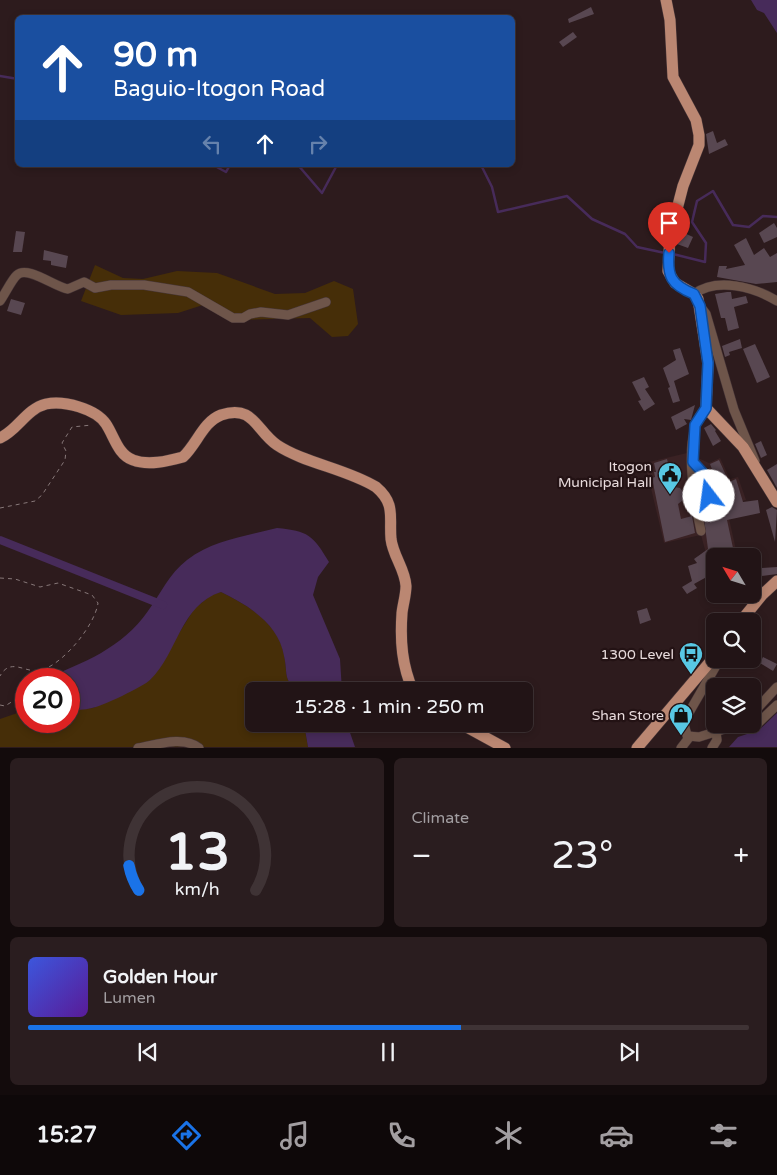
<!DOCTYPE html>
<html lang="en">
<head>
<meta charset="utf-8">
<style>
  :root { --surface:#221416; --page:#2a1d1f; --text:#f1f3f6; --muted:#a29ea1; --line:#3f3335; --accent:#1a73e8 }
  body { margin:0; font-family:"Varela Round",sans-serif; background:var(--page); color:var(--text); height:100vh; display:flex; flex-direction:column; font-size:19px; white-space:nowrap }
  * { box-sizing:border-box; margin:0 }
  p { font-size:16px; color:var(--muted) }
  .icon { flex:none; width:28px; height:28px; fill:none; stroke:currentColor; stroke-width:2; stroke-linecap:round; stroke-linejoin:round }
  .map { position:relative; height:748px; overflow:hidden }
  .drawer { display:flex; flex-direction:column; gap:10px; padding:10px; background:#130b0c; flex:1 }
  .drawer>* { flex:none }
  .top-card { position:absolute; left:15px; top:15px; width:500px; height:152px; border-radius:8px; box-shadow:0 2px 8px #0003,0 0 0 1px var(--line); background:#1a4fa0; color:#fff; overflow:hidden }
  .needle { width:32px; rotate:308deg }
  .fabs { position:absolute; left:706px; top:548px; display:grid; gap:10px }
  .fabs a { display:grid; place-items:center; width:55px; height:55px; border-radius:8px; background:var(--surface); box-shadow:0 2px 8px #0003,0 0 0 1px var(--line); font-size:25px }
  .speed { position:absolute; left:15px; top:668px; display:flex; gap:10px; font-size:25px; font-weight:700; text-align:center }
  .speed>* { display:grid; place-content:center; width:65px; height:65px; border-radius:50%; background:var(--surface); box-shadow:0 2px 8px #0003,0 0 0 1px var(--line); line-height:1 }
  .speed .limit { border:8px solid #d22; background:#fff; color:#111 }
  .pin { position:absolute; display:grid; place-items:center; width:42px; height:42px; color:#fff; margin:-51px -21px; border-radius:50% 50% 50% 0; rotate:-45deg; box-shadow:0 0 5px #0007 }
  .pin .icon { rotate:45deg }
  .me { position:absolute; width:55px; margin:-28px; rotate:345deg; stroke-linejoin:round; filter:drop-shadow(0 0 4px #0008) }
  .turn { display:flex; align-items:center; gap:18px; height:105px; padding:0 15px; font-size:22px }
  .turn .icon { width:65px; height:65px; stroke-width:2.5 }
  .turn b { display:block; font-size:35px; line-height:42px }
  .lanes { display:flex; align-items:center; height:48px; padding:0 15px; background:#0003; justify-content:center; gap:25px; direction:ltr }
  .lanes .off { opacity:.35 }
  .big { font-size:38px; font-weight:600; line-height:1.1 }
  .drawer .tile { flex:1; display:flex; flex-direction:column; justify-content:center; gap:8px; min-width:0; padding:0 18px; border-radius:8px; background:var(--page) }
  .drawer .dial { align-items:center; gap:0 }
  .dial svg { height:130px; overflow:visible; fill:none; stroke:var(--line); stroke-width:7; stroke-linecap:round; text-anchor:middle }
  .dial text { fill:var(--text); stroke:none }
  .song { display:flex; align-items:center; gap:15px }
  .cover { width:60px; height:60px; border-radius:8px; background:linear-gradient(135deg,hsl(230 70% 55%),hsl(270 70% 35%)) }
  .played { height:5px; border-radius:2px; background:linear-gradient(90deg,var(--accent) 60%,var(--line) 60%) }
  .keys { display:flex; justify-content:space-around; direction:ltr }
  .heat { display:flex; justify-content:space-between; align-items:center; font-size:28px; direction:ltr }
  .drawer .tiles { flex:1; display:grid; gap:10px; grid-template-columns:1fr 1fr }
  .tile:last-child { grid-column:span 2 }
  .trip { position:absolute; left:245px; top:682px; width:288px; height:50px; border-radius:8px; background:var(--surface); box-shadow:0 2px 8px #0003,0 0 0 1px var(--line); font-weight:600; line-height:50px; text-align:center }
  .dock { display:flex; height:80px; justify-content:space-around; align-items:center; background:#0e0809; color:var(--muted) }
  .dock .icon { width:35px; height:35px }
  .dock .active { color:var(--accent) }
  .dock b { font-size:22px; color:var(--text) }
  .map>svg:first-child { display:block }
  .built { fill:#3a2224 }
  .green { fill:#462e08 }
  .water { fill:#472b5a }
  .lines { fill:none; stroke-linecap:round; stroke-linejoin:round }
  .stream { stroke:#472b5a; stroke-width:2.5 }
  .canal { stroke:#472b5a; stroke-width:8 }
  .building { fill:#584751 }
  .minor-casing { stroke:#473638; stroke-width:10 }
  .major-casing { stroke:#473638; stroke-width:12 }
  .path { stroke:#877879; stroke-width:1; stroke-dasharray:4 4; stroke-linecap:butt }
  .minor { stroke:#6e554a; stroke-width:9 }
  .major { stroke:#bb8772; stroke-width:11 }
  .route-casing { stroke:#114b97; stroke-width:12 }
  .route { stroke:#1a73e8; stroke-width:9 }
  .labels { text-anchor:middle; stroke-width:4.5; stroke-linejoin:round; paint-order:stroke }
  .poi-label { font-size:14px; fill:#e8dbdc; stroke:#231214; text-anchor:end }
</style>
</head>
<body>
<div class="map">
<svg width="777" height="748" viewBox="0 0 777 748">
  <rect width="100%" height="100%" fill="#2d1b1d"/>
  <polygon class="built" points="687,453 709,463 720,458 730,479 738,477 746,500 726,505 736,550 707,557 701,535 664,543 645,463"/>
  <g class="green">
    <polygon points="95,265 123,278 143,279 177,271 217,273 275,294 305,293 334,281 353,289 358,324 348,336 332,337 310,318 234,320 206,304 178,313 121,315 81,301"/>
    <path d="M221,592C248,605 279,624 284,655C288,674 283,675 295,691H254V724H304L308,747H0V719L26,710V721H69V710L93,708L150,680L194,609L211,595Z"/>
  </g>
  <g class="water">
    <polygon points="751,0 777,0 777,33 764,13 757,10"/>
    <path d="M277,528C308,531 313,535 329,562L318,577L313,595L340,659L342,691H295C283,675 288,674 284,656C279,624 248,605 221,592C180,605 178,653 150,680C144,686 101,707 92,708C84,710 76,710 69,710V679H43C84,663 122,648 148,611C161,593 169,574 187,560C213,540 246,536 277,528Z"/>
    <polygon points="777,713 777,747 729,747 738,737 759,730"/>
    <polygon points="304,724 347,724 355,747 308,747"/>
  </g>
  <g class="lines">
    <g class="stream">
      <polyline points="0,76 18,79"/>
      <polyline points="213,165 226,172 230,165"/>
      <polyline points="298,165 322,193 337,165"/>
      <polyline points="481,165 492,187 498,212 567,196 592,219 625,234 637,247 665,253"/>
      <polyline points="673,254 705,262 706,243 692,222 697,201 713,191 733,225 749,227 763,216 777,217"/>
    </g>
    <polyline class="canal" points="0,540 163,605"/>
  </g>
  <g class="building">
    <polygon points="591,7 594,14 569,23 568,19"/>
    <polygon points="573,32 577,37 563,47 559,42"/>
    <polygon points="713,131 717,143 725,139 728,145 709,154 706,134"/>
    <polygon points="774,223 777,228 777,237 764,243 759,233"/>
    <polygon points="16,231 25,232 22,252 13,252"/>
    <polygon points="682,232 693,237 688,248 677,244"/>
    <polygon points="746,238 754,255 764,248 770,257 777,253 777,282 756,284 717,277 719,266 727,266 726,269 745,265 734,245"/>
    <polygon points="44,250 68,256 66,268 51,265 51,261 43,260"/>
    <polygon points="727,292 731,292 732,299 746,296 748,303 734,307 739,328 728,331 725,318 721,318 715,294"/>
    <polygon points="11,299 25,303 21,315 7,311"/>
    <polygon points="740,339 742,348 729,352 730,355 725,357 722,346"/>
    <polygon points="755,344 770,377 757,383 743,349"/>
    <polygon points="680,348 689,374 674,381 680,401 673,403 668,388 670,387 663,368 676,360 673,350"/>
    <polygon points="644,377 649,387 645,389 655,404 644,411 638,401 641,400 632,382"/>
    <polygon points="695,405 691,420 684,419 687,424 676,430 671,417"/>
    <polygon points="711,424 716,430 715,431 721,441 713,446 704,428"/>
    <polygon points="761,441 767,455 761,458 755,444"/>
    <polygon points="667,459 674,487 680,488 684,493 683,500 678,504 681,519 692,516 695,533 665,542 652,478 655,477 654,472 656,472 654,463"/>
    <polygon points="719,460 729,482 736,479 743,502 758,500 760,513 727,520 733,548 715,552 715,568 710,570 712,574 694,584 697,588 687,594 682,587 692,581 688,566 697,563 694,559 708,549 702,504 723,499 710,464"/>
    <polygon points="777,464 777,488 767,470"/>
    <polygon points="772,507 777,510 775,542 766,510"/>
    <polygon points="777,567 777,574 761,576 762,568"/>
    <polygon points="647,608 651,620 640,624 637,611"/>
    <polygon points="763,657 777,664 773,671 760,663"/>
  </g>
  <g class="lines">
    <g class="minor-casing">
      <g id="minor">
        <path d="M694,294C717,277 754,287 777,301"/>
        <path d="M0,301C5,294 12,279 17,275C27,265 55,287 68,289L84,282L95,288L111,285H144L188,292L233,318H243L250,314L261,312L288,315L326,302"/>
        <polyline points="700,306 706,314 734,410 755,461"/>
        <polyline points="693,462 704,474 709,496"/>
        <path d="M701,531C694,499 681,433 706,408"/>
        <polyline points="752,714 777,687"/>
        <polyline points="688,736 699,737 734,726 755,726 777,705"/>
        <path d="M138,748C156,745 183,735 199,748"/>
        <polyline points="681,748 688,739 684,724 687,716 720,659"/>
        <polyline points="712,748 717,740 716,732"/>
      </g>
    </g>
    <g class="major-casing">
      <g id="major">
        <polyline points="666,0 670,20 673,77 696,120 699,135 699,145 683,186 670,236 668,271 675,283 694,294 698,299 708,363 706,408 743,447 777,502"/>
        <path d="M0,438C18,430 26,409 46,404C64,400 96,409 106,424C114,436 118,455 133,460C148,466 168,461 183,457C197,444 203,422 221,415C254,404 256,431 277,445C304,463 347,469 376,487C396,504 389,517 391,539C393,556 405,569 406,586C406,595 403,604 402,613C400,642 402,665 413,691"/>
        <polyline points="741,621 762,595 777,581"/>
        <polyline points="461,724 505,748"/>
        <polyline points="637,748 715,656"/>
      </g>
    </g>
    <g class="path">
      <polyline points="0,508 35,501 42,495 65,460 66,451 62,443 72,427 92,425"/>
      <path d="M0,578L15,579L40,587L58,583L92,595L98,603C95,625 64,663 42,670C27,675 11,656 0,676"/>
      <polyline points="0,705 5,706 18,698 26,685"/>
    </g>
    <use href="#minor" class="minor"/>
    <use href="#major" class="major"/>
  </g>
  <g class="lines">
    <g class="route-casing">
      <path id="route" d="M669,253C667,276 671,285 694,294L700,306L708,363L706,408L695,425L693,462L704,474L709,496"/>
    </g>
    <use href="#route" class="route"/>
  </g>
  <defs>
    <g id="civic-pin" transform="scale(1.25)"><path d="M0 17L-7.5 6A9.5 9.5 0 1 1 7.5 6Z" fill="#58c8e4" stroke="#231214"/><path d="M-.6-6.5H3V-4.5H.6V-3L4-1V1h2V6H-6V1h2V-1L-.6-3ZM-1.2 2.5V6h2.4V2.5Z" fill="#111"/></g>
    <g id="bus-pin" transform="scale(1.25)"><path d="M0 17L-7.5 6A9.5 9.5 0 1 1 7.5 6Z" fill="#58c8e4" stroke="#231214"/><path d="M-5-6H5V4H4V6H2V4H-2V6H-4V4H-5ZM-3.5-4V0h7V-4ZM-3.5 1.2v1.5H-2V1.2ZM2 1.2v1.5H3.5V1.2Z" fill="#111"/></g>
    <g id="shop-pin" transform="scale(1.25)"><path d="M0 17L-7.5 6A9.5 9.5 0 1 1 7.5 6Z" fill="#58c8e4" stroke="#231214"/><path d="M-5-2.5h2.3a2.7 3.5 0 0 1 5.4 0H5L5.5 6h-11ZM-1.5-2.5h3a1.5 2.3 0 0 0-3 0Z" fill="#111"/></g>
  </defs>
  <g fill-rule="evenodd">
    <use href="#civic-pin" x="670" y="474"/>
    <use href="#bus-pin" x="691" y="654"/>
    <use href="#shop-pin" x="681" y="715"/>
  </g>
  <g class="labels">
    <g class="poi-label">
      <text x="652" y="471">Itogon<tspan x="652" dy="16">Municipal Hall</tspan></text>
      <text x="674" y="659">1300 Level</text>
      <text x="664" y="720">Shan Store</text>
    </g>
  </g>
</svg>
<div class="fabs">
<a><svg class="needle" viewBox="-14 -14 28 28"><path d="M0-13l5 13h-10z" fill="#e53935"/><path d="M0 13l5-13h-10z" fill="#a29ea1"/></svg></a>
<a><svg class="icon" aria-label="search" viewBox="0 0 24 24"><circle cx="10" cy="10" r="6"/><path d="M15 15l6 6"/></svg></a>
<a><svg class="icon" aria-label="layers" viewBox="0 0 24 24"><path d="M12 4l9 5-9 5-9-5zM3 14l9 5 9-5"/></svg></a>
</div>
<div class="speed"><div class="limit">20</div></div>
<div class="pin" style="left:669px;top:253px;background:#d93025"><svg class="icon" aria-label="arrive" viewBox="0 0 24 24"><path d="M6 21V4h12l-3 4 3 4H6"/></svg></div>
<svg class="me" style="left:709px;top:496px" viewBox="-20 -20 40 40"><circle r="19" fill="#fff"/><path d="M0-13L10 11 0 6-10 11z" fill="#1a73e8"/></svg>
<div class="trip">15:28 · 1 min · 250 m</div>
<div class="top-card">
<div class="turn"><svg class="icon" aria-label="ahead" viewBox="0 0 24 24"><path d="M12 20V5M6 11l6-6 6 6"/></svg><div><b>90 m</b>Baguio-Itogon Road</div></div>
<div class="lanes"><svg class="icon off" aria-label="left" viewBox="0 0 24 24"><path d="M17 20v-9H6M10 6l-5 5 5 5"/></svg><svg class="icon" aria-label="ahead" viewBox="0 0 24 24"><path d="M12 20V5M6 11l6-6 6 6"/></svg><svg class="icon off" aria-label="right" viewBox="0 0 24 24"><path d="M7 20v-9h11M14 6l5 5-5 5"/></svg></div>
</div>
</div>
<section class="drawer">
<div class="tiles">
<div class="tile dial"><svg viewBox="0 0 100 80">
<path d="M14 69A42 42 0 1 1 86 69"/>
<path d="M14 69A42 42 0 0 1 8 54" stroke="#1a73e8"/>
<text x="50" y="56" font-size="32" font-weight="700">13</text>
<text x="50" y="72" font-size="11">km/h</text>
</svg></div>
<div class="tile"><p>Climate</p>
<div class="heat"><a>−</a><b class="big">23°</b><a>+</a></div>
</div>
<div class="tile">
<div class="song"><i class="cover"></i><div><b>Golden Hour</b><p>Lumen</p></div></div>
<div class="played"></div>
<div class="keys"><svg class="icon" aria-label="previous" viewBox="0 0 24 24"><path d="M18 5L8 12l10 7zM5 5v14"/></svg><svg class="icon" aria-label="pause" viewBox="0 0 24 24"><path d="M8 5v14M16 5v14"/></svg><svg class="icon" aria-label="next" viewBox="0 0 24 24"><path d="M6 5l10 7-10 7zM19 5v14"/></svg></div>
</div>
</div>
</section>
<nav class="dock">
<b>15:27</b>
<svg class="icon active" aria-label="directions" viewBox="0 0 24 24"><path d="M12 3l9 9-9 9-9-9zM9 14v-3h6M13 9l2 2-2 2"/></svg>
<svg class="icon" aria-label="music" viewBox="0 0 24 24"><path d="M9 18V5l10-2v13"/><circle cx="6" cy="18" r="3"/><circle cx="16" cy="16" r="3"/></svg>
<svg class="icon" aria-label="phone" viewBox="0 0 24 24"><path d="M5 4h4l2 5-3 2q2 4 5 5l2-3 5 2v4C11 20 4 13 5 4z"/></svg>
<svg class="icon" aria-label="climate" viewBox="0 0 24 24"><path d="M12 3v18M4 7l16 10M4 17L20 7"/></svg>
<svg class="icon" aria-label="car" viewBox="0 0 24 24"><path d="M5 17H2v-5l4-1 3-4h7l3 4 3 1v5h-3M9 17h6M6 11h13"/><circle cx="7" cy="17" r="2"/><circle cx="17" cy="17" r="2"/></svg>
<svg class="icon" aria-label="filters" viewBox="0 0 24 24"><path d="M4 7h16M4 17h16"/><circle cx="9" cy="7" r="2"/><circle cx="15" cy="17" r="2"/></svg>
</nav>
</body>
</html>
